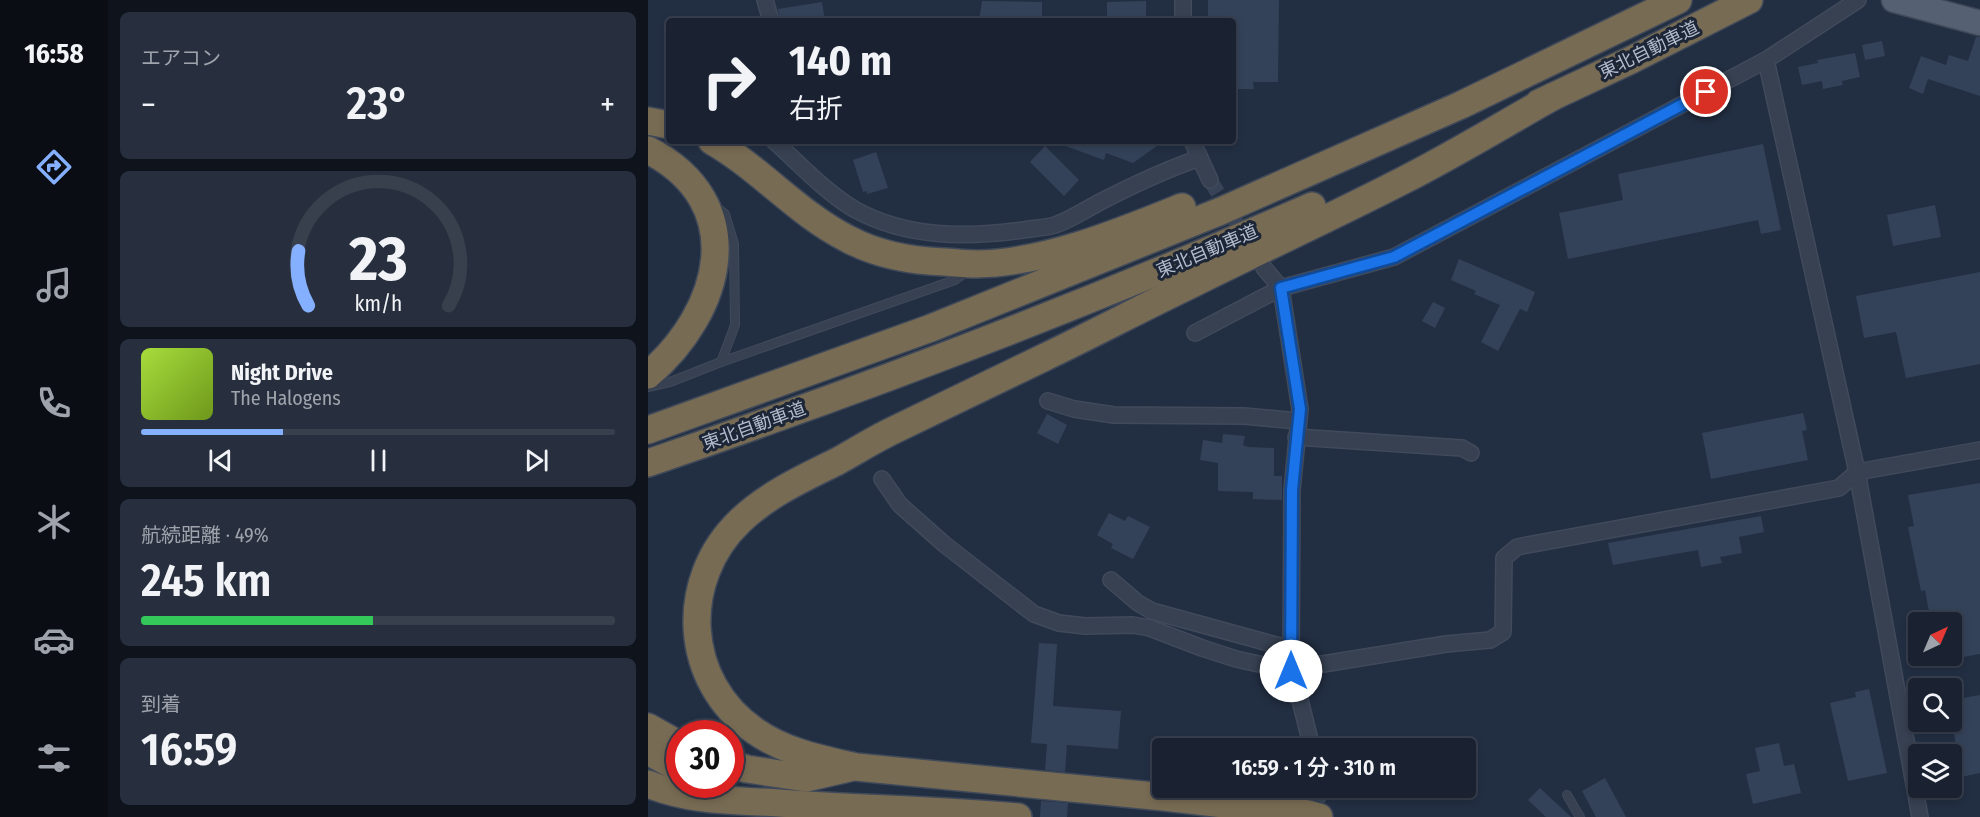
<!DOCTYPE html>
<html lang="ja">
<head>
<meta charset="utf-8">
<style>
  :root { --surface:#1a2232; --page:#272f3e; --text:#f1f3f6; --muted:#9fa4ac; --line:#383f4d; --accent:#85afff }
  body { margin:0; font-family:"Fira Sans Condensed","Noto Sans JP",sans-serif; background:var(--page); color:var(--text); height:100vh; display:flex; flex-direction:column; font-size:22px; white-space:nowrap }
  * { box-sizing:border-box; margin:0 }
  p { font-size:20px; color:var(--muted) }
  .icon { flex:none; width:33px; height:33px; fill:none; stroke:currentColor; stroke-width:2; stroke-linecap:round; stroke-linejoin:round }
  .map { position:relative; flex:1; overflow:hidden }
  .panel { display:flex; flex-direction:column; gap:12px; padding:12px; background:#0e131c; width:540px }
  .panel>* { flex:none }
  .banner { position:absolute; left:18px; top:18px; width:570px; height:126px; border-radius:6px; box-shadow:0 3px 9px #0003,0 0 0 2px var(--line); background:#1a2232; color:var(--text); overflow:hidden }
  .needle { width:39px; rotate:44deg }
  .tools { position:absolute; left:1260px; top:612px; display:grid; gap:12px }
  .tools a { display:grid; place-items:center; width:54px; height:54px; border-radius:6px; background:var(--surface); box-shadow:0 3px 9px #0003,0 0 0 2px var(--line); font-size:30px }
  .speed { position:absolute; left:18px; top:720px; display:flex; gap:12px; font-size:30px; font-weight:700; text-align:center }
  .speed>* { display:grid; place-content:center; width:78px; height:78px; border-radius:50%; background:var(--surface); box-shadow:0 3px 9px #0003,0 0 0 2px var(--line); line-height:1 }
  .speed .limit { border:9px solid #d22; background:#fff; color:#111 }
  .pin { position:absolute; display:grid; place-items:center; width:51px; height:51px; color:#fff; margin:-26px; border:3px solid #fff; border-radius:50%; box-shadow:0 2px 6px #0007 }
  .me { position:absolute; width:66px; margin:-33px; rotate:0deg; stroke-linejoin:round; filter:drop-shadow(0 0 4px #0008) }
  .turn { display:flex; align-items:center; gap:21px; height:126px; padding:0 24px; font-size:27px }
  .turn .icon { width:78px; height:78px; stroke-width:2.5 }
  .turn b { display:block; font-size:42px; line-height:51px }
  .big { font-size:45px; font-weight:600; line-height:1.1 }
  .panel .card { flex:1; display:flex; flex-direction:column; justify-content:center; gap:9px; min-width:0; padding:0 21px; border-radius:9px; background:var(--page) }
  .panel .dial { align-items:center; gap:0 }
  .dial svg { height:156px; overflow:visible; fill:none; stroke:var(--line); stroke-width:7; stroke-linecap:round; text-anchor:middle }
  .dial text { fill:var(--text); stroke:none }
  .song { display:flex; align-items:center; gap:18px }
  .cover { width:72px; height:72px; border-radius:9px; background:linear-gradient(135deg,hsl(80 70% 55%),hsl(80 70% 35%)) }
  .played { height:6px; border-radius:3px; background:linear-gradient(90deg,var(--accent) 30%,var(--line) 30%) }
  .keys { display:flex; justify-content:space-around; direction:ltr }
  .heat { display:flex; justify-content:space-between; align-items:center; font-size:33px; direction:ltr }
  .charge { height:9px; border-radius:4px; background:linear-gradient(90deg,#34c759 49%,var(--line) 0) }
  .trip { position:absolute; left:504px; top:738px; width:324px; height:60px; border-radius:6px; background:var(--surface); box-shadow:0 3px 9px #0003,0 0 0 2px var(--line); font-weight:600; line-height:60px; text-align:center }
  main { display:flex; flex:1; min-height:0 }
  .dock { display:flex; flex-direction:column; width:108px; justify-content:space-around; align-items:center; background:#0a0e14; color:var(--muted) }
  .dock .icon { width:42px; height:42px }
  .dock .current { color:var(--accent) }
  .dock b { font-size:27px; color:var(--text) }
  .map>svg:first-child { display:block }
  .building { fill:#344259 }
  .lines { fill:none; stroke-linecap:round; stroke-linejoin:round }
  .minor-tunnel { stroke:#384357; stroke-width:15; stroke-dasharray:15 8; stroke-linecap:butt }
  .service-casing { stroke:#404a5b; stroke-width:10 }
  .minor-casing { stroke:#404a5b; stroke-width:18 }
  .primary-casing { stroke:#404a5b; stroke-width:27 }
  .motorway-casing { stroke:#3f4959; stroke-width:30 }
  .service { stroke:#374152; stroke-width:8 }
  .minor { stroke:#374152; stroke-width:15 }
  .primary { stroke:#556072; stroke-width:24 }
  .motorway { stroke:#786b53; stroke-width:27 }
  .route-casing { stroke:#114b97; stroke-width:15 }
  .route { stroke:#1a73e8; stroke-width:10 }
  .labels { text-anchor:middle; stroke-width:6; stroke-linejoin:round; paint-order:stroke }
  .street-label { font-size:18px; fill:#b3bccc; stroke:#1c2637 }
</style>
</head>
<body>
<main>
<nav class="dock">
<b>16:58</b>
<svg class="icon current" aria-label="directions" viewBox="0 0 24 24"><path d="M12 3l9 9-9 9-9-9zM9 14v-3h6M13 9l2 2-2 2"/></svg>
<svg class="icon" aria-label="music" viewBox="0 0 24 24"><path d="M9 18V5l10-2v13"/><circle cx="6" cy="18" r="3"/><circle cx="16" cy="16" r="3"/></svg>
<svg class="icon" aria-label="phone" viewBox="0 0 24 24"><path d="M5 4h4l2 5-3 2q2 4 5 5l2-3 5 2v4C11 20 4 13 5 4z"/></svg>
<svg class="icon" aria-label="climate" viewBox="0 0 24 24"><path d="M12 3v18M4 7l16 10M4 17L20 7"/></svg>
<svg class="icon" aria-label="car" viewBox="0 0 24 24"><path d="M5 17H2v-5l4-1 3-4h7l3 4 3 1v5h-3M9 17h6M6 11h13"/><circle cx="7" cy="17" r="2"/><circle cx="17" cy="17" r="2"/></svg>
<svg class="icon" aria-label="filters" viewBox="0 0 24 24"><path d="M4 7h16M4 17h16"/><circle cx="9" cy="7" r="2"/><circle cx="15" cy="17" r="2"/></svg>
</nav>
<section class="panel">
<div class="card"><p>エアコン</p>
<div class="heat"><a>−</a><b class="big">23°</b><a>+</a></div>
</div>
<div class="card dial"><svg viewBox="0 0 100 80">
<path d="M14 69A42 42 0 1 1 86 69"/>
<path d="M14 69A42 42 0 0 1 9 41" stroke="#85afff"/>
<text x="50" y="56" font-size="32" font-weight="700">23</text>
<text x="50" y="72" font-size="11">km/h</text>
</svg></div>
<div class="card">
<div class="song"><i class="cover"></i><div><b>Night Drive</b><p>The Halogens</p></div></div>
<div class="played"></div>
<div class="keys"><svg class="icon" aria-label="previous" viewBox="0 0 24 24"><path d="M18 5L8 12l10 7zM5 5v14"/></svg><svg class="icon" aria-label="pause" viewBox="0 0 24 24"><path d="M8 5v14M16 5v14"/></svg><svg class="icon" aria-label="next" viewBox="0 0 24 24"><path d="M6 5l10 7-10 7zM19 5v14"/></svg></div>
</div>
<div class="card"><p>航続距離 · 49%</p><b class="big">245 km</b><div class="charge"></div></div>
<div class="card"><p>到着</p><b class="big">16:59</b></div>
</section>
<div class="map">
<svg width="1332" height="817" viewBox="0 0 1332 817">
  <rect width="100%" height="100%" fill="#222e42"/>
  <g class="building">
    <polygon points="560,0 631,0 630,82 605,82 606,89 587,89 587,82 585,82 585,21 560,21"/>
    <polygon points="334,1 394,2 394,21 331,21"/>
    <polygon points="498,1 498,21 459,21 459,2"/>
    <polygon points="174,2 177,21 132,21 130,9"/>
    <polygon points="1328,37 1332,37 1332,96 1280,79 1275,94 1261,88 1273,56 1298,65 1301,55 1320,61"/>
    <polygon points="1234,41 1237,56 1217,60 1214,45"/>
    <polygon points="1207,53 1212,77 1194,81 1195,85 1175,89 1174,81 1154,85 1150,67 1170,63 1169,60"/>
    <polygon points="409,141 516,141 485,163 458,153 456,160 409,143"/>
    <polygon points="1115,144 1133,230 1113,234 1110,220 920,259 911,213 975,200 970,174"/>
    <polygon points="397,146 431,180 416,196 382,162"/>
    <polygon points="228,152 240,188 219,194 219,191 215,192 205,160"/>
    <polygon points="1287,205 1293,237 1245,246 1239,215"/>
    <polygon points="811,259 887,292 879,312 872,309 850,351 833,342 852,305 826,294 828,291 803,280"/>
    <polygon points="1332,272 1332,364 1258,378 1248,332 1216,338 1208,296"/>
    <polygon points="785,302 797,308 787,328 774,321"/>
    <polygon points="1155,413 1159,430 1154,431 1160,460 1063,479 1054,433"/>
    <polygon points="399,414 419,425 410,444 389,433"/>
    <polygon points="575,434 597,436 595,445 600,447 626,448 626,476 634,476 634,500 605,499 605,492 570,491 570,463 552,460 555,440 574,443"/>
    <polygon points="1332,483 1332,654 1304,659 1304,622 1283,622 1277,590 1273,591 1260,527 1266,526 1260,495"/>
    <polygon points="461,513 477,521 480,516 502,527 485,559 463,548 465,544 449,535"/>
    <polygon points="1113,516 1116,532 1091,537 1094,553 1072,557 1074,563 1053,567 1050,550 965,565 960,543"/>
    <polygon points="391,643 409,644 405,706 473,711 470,749 419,745 417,772 397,770 399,744 383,743"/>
    <polygon points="1221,689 1239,773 1200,781 1182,703 1208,697 1207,692"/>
    <polygon points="1332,695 1332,773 1313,777 1304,721 1304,700"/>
    <polygon points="1131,743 1136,766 1146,764 1153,793 1105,804 1098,774 1112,771 1107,748"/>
    <polygon points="957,778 978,817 948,817 934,791"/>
    <polygon points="892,788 923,817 898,817 880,800"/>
    <polygon points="393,801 420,803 419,817 392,817"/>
  </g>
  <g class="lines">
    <polyline class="minor-tunnel" points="562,180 599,240"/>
    <g class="service-casing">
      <g id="service">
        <polyline points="66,205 77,214 86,244 87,325 73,362"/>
        <polyline points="0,387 22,382 73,362 307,280 319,271"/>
        <polyline points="919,795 932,817"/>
      </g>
    </g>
    <g class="minor-casing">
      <g id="minor">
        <polyline points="117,0 123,21"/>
        <polyline points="535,21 535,0"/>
        <polyline points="1118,60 1209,472 1272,817"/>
        <path d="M126,141C152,164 176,191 206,209C258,238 318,238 375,230C385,228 397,228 407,225C422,220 437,210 452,202C485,185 516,170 552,158"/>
        <polyline points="544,141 562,180"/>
        <polyline points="616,268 633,288 652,409 644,490 643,664 664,748"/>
        <polyline points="547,333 633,288 746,257 1118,60 1210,0"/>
        <polyline points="400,401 426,409 466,415 596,416 650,421"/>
        <polyline points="648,437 814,448 823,453"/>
        <polyline points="234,479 252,505 296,544 386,614 411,623 437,626 485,625 502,628 554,648 588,659 643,671"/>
        <polyline points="463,580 490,603 504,611 643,649"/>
        <polyline points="643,664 675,664 798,644 842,640 855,632 856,558 869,547 1191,488 1209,472 1332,450"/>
        <polyline points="671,795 671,788"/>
      </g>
    </g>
    <g class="primary-casing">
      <polyline id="primary" points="1246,0 1332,23"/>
    </g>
    <g class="motorway-casing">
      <g id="motorway">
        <polyline points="891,103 983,60 1101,0"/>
        <polyline points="0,121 21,125"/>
        <path d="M64,141C113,169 150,214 200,239C230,255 264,261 297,262C308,263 319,264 329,264C397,263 472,232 534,207"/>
        <path d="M0,150C103,203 75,311 0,375"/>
        <polyline points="0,430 283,328 573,211 813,105 1030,0"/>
        <path d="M0,463C225,386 447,301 664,206"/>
        <polyline points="0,727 32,745"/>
        <polyline points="0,751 32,769"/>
        <polyline points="82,764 99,769 158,778 201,768"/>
        <path d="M0,784C45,802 84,800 131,803C211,809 291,810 370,817"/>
        <path d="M671,817L660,814L516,797L208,767C173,759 137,752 107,731C35,682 30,580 92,521C120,494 156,478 190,461C208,451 227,439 246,430C295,406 345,382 395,358C445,334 494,308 544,284C614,249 686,216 756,180C807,154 856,124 906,96"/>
      </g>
    </g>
    <use href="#service" class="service"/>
    <use href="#minor" class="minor"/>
    <use href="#primary" class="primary"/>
    <use href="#motorway" class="motorway"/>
  </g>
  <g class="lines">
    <g class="route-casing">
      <polyline id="route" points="643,671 644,490 652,409 633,288 746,257 1058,92"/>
    </g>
    <use href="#route" class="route"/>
  </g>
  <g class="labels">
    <g class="street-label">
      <text transform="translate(1001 50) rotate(-26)" y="6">東北自動車道</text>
      <text transform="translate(559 251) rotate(-23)" y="6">東北自動車道</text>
      <text transform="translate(106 426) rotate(-20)" y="6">東北自動車道</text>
    </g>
  </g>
</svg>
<div class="tools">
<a><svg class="needle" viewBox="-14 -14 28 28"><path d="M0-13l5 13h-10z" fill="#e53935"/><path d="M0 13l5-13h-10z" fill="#9fa4ac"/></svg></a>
<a><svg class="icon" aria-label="search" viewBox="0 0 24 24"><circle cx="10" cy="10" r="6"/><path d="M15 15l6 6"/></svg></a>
<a><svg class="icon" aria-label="layers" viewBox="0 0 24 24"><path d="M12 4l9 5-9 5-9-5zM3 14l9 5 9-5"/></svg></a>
</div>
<div class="speed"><div class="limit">30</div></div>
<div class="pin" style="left:1058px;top:92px;background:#d93025"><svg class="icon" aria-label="arrive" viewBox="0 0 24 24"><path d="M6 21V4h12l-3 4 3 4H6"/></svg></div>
<svg class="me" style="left:643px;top:671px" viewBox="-20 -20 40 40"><circle r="19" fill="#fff"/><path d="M0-13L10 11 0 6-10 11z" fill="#1a73e8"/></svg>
<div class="trip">16:59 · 1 分 · 310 m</div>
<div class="banner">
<div class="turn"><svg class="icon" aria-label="right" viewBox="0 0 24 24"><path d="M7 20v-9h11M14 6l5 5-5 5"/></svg><div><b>140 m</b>右折</div></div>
</div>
</div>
</main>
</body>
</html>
